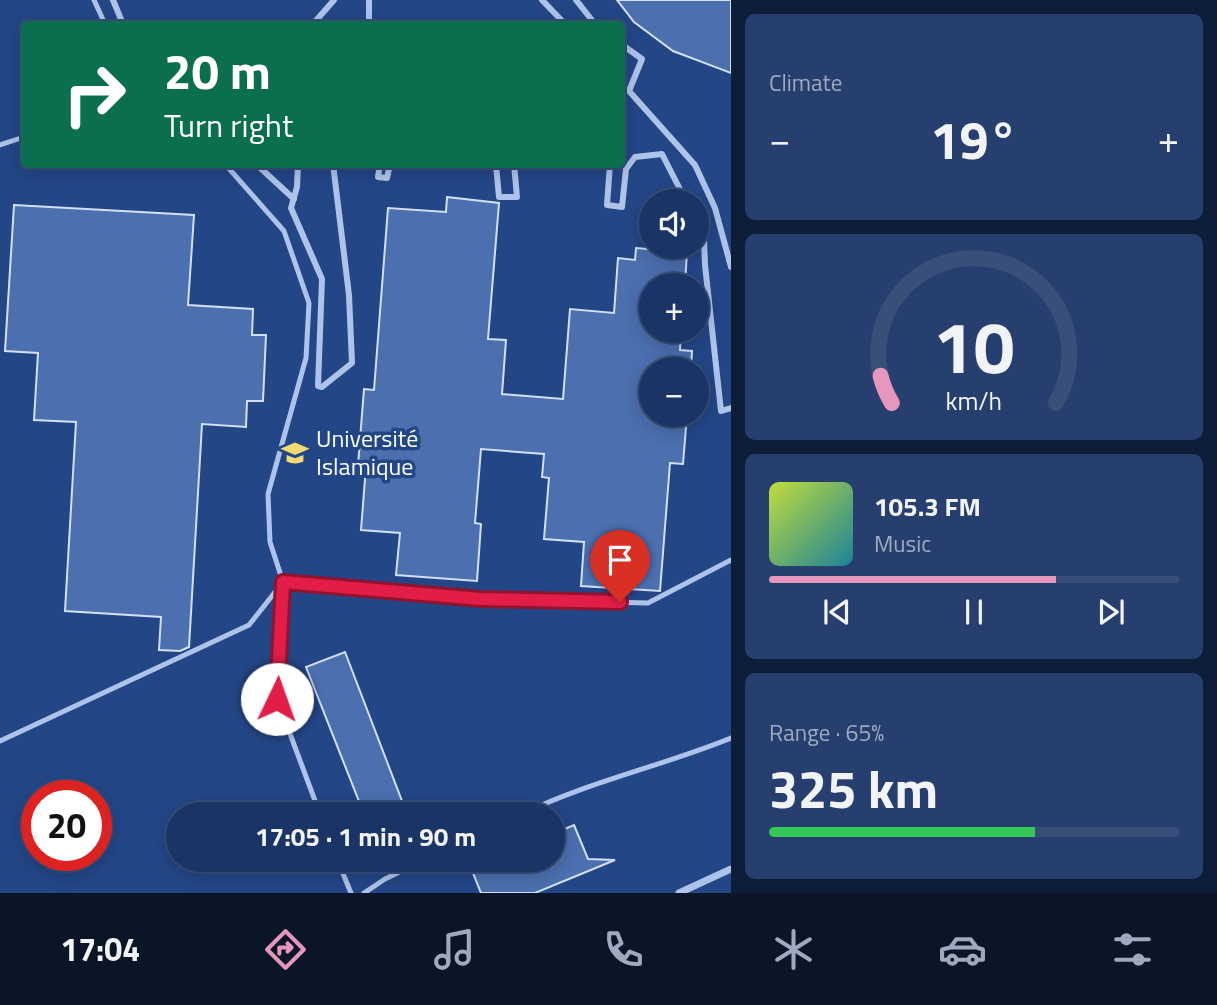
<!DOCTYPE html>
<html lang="en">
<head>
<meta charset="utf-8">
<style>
  :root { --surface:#1a3465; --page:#273f6e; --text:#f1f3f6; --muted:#9faabf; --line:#384f79; --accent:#e797bd }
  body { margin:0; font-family:"Titillium Web",sans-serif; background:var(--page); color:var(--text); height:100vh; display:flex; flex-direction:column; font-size:26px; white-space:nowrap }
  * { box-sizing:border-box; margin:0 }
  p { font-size:23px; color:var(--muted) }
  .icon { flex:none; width:38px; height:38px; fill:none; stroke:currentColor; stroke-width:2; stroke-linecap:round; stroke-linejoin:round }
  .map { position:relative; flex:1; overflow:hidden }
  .drawer { display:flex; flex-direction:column; gap:14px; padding:14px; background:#0e1d38; width:486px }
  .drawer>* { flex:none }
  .top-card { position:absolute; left:21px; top:21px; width:604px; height:147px; border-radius:7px; box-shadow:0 4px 18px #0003,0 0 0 2px var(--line); background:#0b6e4f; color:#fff; overflow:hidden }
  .buttons { position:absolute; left:639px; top:189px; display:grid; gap:14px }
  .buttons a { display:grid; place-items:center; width:70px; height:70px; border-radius:50%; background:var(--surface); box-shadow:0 4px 18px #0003,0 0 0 2px var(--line); font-size:35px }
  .speed { position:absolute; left:21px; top:780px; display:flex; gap:14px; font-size:35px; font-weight:700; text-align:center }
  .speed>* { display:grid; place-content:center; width:91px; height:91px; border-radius:50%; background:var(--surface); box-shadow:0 4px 18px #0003,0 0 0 2px var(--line); line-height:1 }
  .speed .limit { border:10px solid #d22; background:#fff; color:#111 }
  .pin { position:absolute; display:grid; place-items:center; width:60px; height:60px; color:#fff; margin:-72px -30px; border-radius:50% 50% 50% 0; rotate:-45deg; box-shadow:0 0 7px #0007 }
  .pin .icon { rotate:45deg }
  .me { position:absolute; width:77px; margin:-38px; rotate:3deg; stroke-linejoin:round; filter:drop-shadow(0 0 5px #0008) }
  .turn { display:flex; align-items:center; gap:24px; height:147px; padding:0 28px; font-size:32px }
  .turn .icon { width:91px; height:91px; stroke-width:2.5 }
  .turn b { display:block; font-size:49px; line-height:60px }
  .big { font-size:52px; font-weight:700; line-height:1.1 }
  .drawer .tile { flex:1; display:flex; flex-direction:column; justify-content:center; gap:10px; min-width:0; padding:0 24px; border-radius:10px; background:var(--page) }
  .drawer .dial { align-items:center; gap:0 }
  .dial svg { height:182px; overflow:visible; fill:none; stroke:var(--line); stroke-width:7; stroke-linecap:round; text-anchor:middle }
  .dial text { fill:var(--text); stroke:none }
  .song { display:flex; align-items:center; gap:21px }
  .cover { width:84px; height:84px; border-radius:10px; background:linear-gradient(135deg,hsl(70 70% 55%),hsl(190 70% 35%)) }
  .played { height:7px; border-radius:4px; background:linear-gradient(90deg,var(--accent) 70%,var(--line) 70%) }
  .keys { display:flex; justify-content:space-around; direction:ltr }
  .heat { display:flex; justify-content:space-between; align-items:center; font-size:38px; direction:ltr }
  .charge { height:10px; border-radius:5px; background:linear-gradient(90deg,#34c759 65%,var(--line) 0) }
  .trip { position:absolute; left:166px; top:802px; width:399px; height:70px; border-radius:35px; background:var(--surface); box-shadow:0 4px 18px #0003,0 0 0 2px var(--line); font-weight:700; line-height:70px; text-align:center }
  .dock { display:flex; height:112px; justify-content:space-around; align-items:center; background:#0a1528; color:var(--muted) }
  .dock .icon { width:49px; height:49px }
  .dock .selected { color:var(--accent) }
  .dock b { font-size:32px; color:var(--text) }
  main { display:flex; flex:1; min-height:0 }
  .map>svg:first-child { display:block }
  .building { fill:#4b6faf; stroke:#d2dff7; stroke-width:2 }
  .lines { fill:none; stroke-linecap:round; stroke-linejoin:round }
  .service { stroke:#aec3e9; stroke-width:5 }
  .pedestrian { stroke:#aec3e9; stroke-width:6 }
  .minor { stroke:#aec3e9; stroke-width:7 }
  .route-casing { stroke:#92132f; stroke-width:18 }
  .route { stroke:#e11d48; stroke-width:12 }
  .labels { text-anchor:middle; stroke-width:7; stroke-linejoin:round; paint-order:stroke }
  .poi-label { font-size:24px; fill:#fff; stroke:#234687; text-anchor:start }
</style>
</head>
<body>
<main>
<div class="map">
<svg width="731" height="893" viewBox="0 0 731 893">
  <rect width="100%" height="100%" fill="#234687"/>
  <g class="building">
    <polygon points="617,0 731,0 731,73 673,51 634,22"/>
    <polygon points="447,197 499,203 488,339 506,340 502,394 563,399 570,309 614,313 618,258 635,260 636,248 687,252 685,285 651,285 651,331 681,331 680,350 692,351 691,369 651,369 651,415 687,415 683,464 670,463 660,591 581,586 584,542 544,539 549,478 542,477 544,454 481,449 475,523 481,524 477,581 396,575 400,533 361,530 366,466 358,465 364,389 374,390 388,208 446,212"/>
    <polygon points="14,205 194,215 188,305 253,309 252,335 266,335 263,401 247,401 246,427 202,424 189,647 180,651 159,650 161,617 65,611 76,422 34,420 38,353 5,351"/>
    <polygon points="345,652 407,814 364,814 306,667"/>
    <polygon points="574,825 588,859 615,860 535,893 481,893 471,868 493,859 553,859 553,834"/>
  </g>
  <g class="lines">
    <g class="service">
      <polyline points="94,0 105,24"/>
      <polyline points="0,145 24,137"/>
      <polyline points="225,164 284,231 309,303 306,358 268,494 270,542 283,582 277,699 320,814"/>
      <polyline points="283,582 481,599 648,603 731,560"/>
      <polyline points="0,741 249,625 283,582"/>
      <path d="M522,814C588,782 662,766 731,738"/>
      <polyline points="337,859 351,893"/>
      <polyline points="364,893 385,879 426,859"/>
    </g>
    <g class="pedestrian">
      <polyline points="113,0 123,24"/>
      <polyline points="542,0 565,24"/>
      <polyline points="576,0 595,24"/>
      <polyline points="313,24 334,0"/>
      <polyline points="369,24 369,0"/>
      <polyline points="621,44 642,59 629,91 695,165 715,208 731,267"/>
      <polyline points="256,164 294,199"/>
      <polyline points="298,164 297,187 291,208 322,279 318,386 322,387 352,363 349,295 333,164"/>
      <polyline points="380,164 378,177 387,178 390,164"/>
      <polyline points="485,164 496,165 499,197 517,197 514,164"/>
      <polyline points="610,164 607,205 622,207 626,169 635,157 662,154 686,201"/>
      <polyline points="696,209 703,213 705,265 721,411 731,408"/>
    </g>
    <polyline class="minor" points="679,893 731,869"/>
  </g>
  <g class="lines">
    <g class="route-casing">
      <polyline id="route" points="277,699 283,582 481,599 620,602"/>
    </g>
    <use href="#route" class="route"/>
  </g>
  <defs>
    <g id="university-bare" transform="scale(2.1)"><path d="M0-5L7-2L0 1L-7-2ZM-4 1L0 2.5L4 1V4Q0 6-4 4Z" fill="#f5da70" stroke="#234687" stroke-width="2.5" paint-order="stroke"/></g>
  </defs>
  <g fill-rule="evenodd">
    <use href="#university-bare" x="295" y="453"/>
  </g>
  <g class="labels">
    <g class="poi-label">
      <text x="316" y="447">Université<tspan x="316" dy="28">Islamique</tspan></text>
    </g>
  </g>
</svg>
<div class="buttons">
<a><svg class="icon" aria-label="sound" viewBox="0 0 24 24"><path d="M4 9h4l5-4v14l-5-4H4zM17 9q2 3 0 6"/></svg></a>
<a>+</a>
<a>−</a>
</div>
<div class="speed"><div class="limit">20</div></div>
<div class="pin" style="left:620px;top:602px;background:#d93025"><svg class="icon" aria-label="arrive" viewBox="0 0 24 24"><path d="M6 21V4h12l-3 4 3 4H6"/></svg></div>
<svg class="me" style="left:277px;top:699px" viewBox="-20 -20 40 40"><circle r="19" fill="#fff"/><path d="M0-13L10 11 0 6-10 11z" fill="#e11d48"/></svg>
<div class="trip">17:05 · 1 min · 90 m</div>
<div class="top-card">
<div class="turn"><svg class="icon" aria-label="right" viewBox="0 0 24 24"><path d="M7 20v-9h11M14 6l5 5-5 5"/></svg><div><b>20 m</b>Turn right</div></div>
</div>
</div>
<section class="drawer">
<div class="tile"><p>Climate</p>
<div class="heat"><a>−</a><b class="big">19°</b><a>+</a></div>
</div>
<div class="tile dial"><svg viewBox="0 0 100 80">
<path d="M14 69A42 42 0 1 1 86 69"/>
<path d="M14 69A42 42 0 0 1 9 57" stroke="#e797bd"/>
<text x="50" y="56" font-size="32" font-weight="700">10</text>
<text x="50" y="72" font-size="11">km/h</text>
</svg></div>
<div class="tile">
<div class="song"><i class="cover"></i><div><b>105.3 FM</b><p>Music</p></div></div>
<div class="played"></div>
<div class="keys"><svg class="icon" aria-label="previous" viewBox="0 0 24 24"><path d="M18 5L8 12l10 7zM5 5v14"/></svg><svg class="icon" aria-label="pause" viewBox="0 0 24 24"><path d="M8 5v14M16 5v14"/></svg><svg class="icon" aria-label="next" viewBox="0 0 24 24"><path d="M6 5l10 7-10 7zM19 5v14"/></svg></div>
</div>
<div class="tile"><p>Range · 65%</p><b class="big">325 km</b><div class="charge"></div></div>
</section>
</main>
<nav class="dock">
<b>17:04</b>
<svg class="icon selected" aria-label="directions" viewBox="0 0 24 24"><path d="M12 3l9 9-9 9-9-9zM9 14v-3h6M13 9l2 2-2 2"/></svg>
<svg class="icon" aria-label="music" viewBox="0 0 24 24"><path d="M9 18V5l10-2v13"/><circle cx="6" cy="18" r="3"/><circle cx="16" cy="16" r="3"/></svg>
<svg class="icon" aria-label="phone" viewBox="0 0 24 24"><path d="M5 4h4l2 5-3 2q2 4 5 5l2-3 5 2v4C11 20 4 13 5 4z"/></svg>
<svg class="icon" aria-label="climate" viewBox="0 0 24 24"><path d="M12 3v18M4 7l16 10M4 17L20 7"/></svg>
<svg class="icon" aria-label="car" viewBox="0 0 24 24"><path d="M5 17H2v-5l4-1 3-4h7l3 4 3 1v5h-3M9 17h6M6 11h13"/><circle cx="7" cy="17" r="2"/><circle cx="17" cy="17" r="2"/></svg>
<svg class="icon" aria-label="filters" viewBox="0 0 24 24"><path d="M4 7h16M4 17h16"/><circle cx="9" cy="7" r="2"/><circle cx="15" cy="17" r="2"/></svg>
</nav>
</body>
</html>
